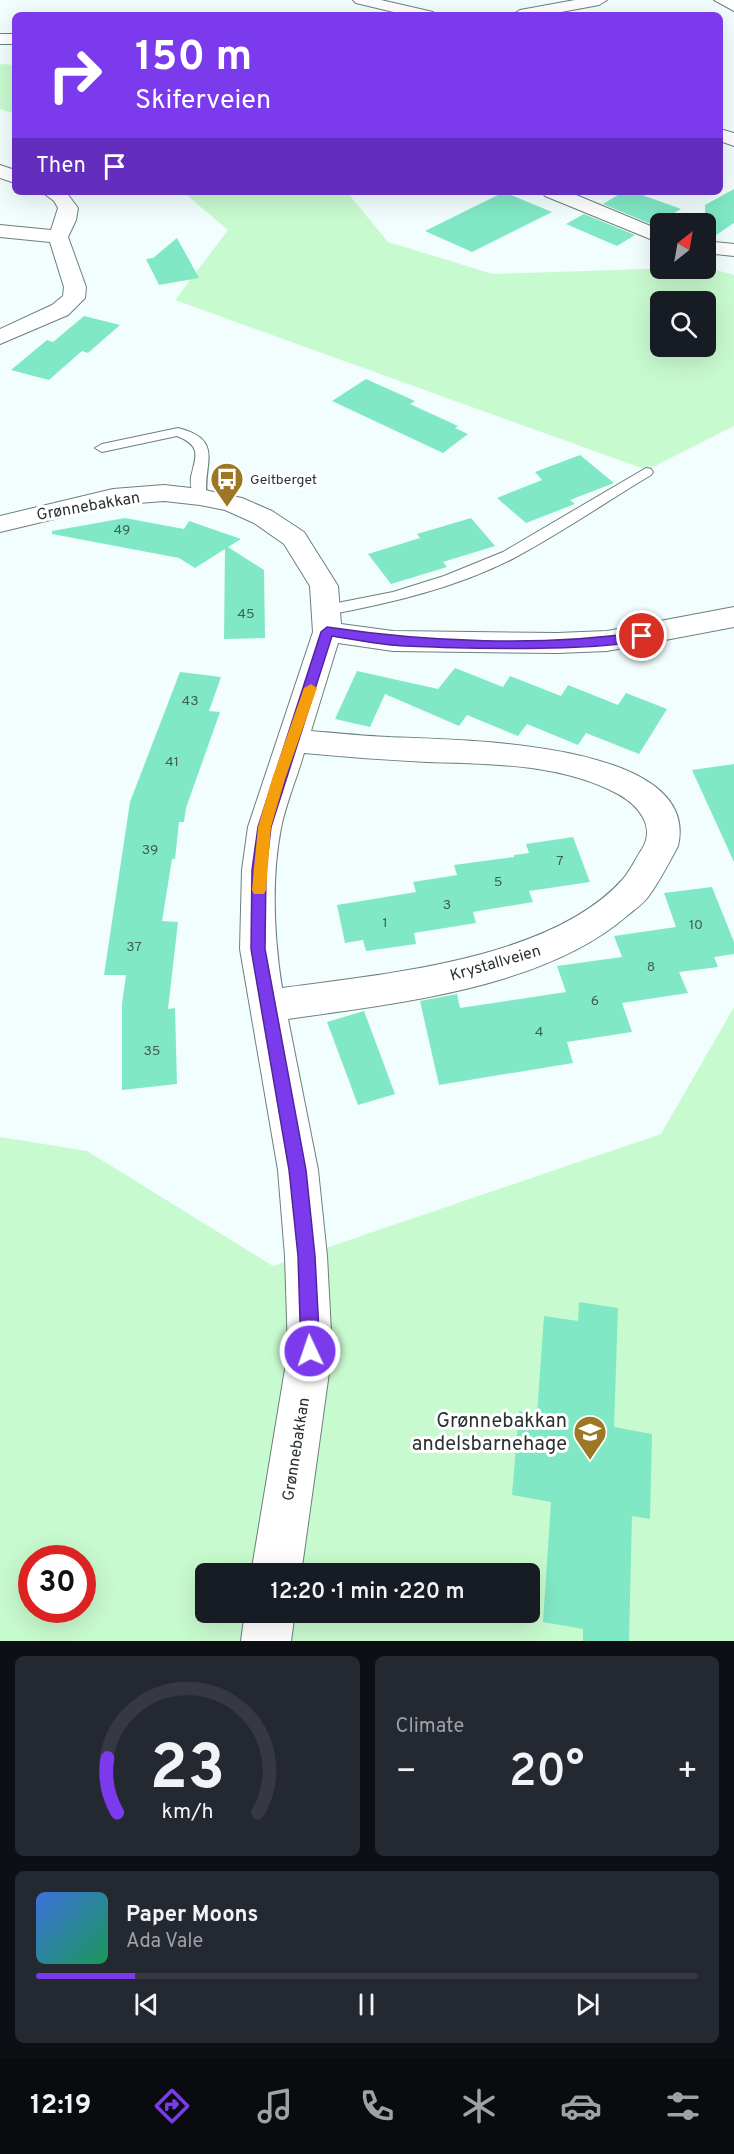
<!DOCTYPE html>
<html lang="en">
<head>
<meta charset="utf-8">
<style>
  :root { --surface:#171b24; --page:#242831; --text:#f1f3f6; --muted:#9ea1a6; --line:#363941; --accent:#7c3aed }
  body { margin:0; font-family:Overpass,sans-serif; background:var(--page); color:var(--text); height:100vh; display:flex; flex-direction:column; font-size:22px; white-space:nowrap }
  * { box-sizing:border-box; margin:0 }
  p { font-size:20px; color:var(--muted) }
  .icon { flex:none; width:33px; height:33px; fill:none; stroke:currentColor; stroke-width:2; stroke-linecap:round; stroke-linejoin:round }
  .map { position:relative; height:1641px; overflow:hidden }
  .side { display:flex; flex-direction:column; gap:15px; padding:15px; background:#0d0f14; flex:1 }
  .side>* { flex:none }
  .guide { position:absolute; left:12px; top:12px; width:711px; height:183px; border-radius:9px; box-shadow:0 6px 24px #0002; background:#7c3aed; color:#fff; overflow:hidden }
  .needle { width:39px; rotate:31deg }
  .tools { position:absolute; left:650px; top:213px; display:grid; gap:12px }
  .tools a { display:grid; place-items:center; width:66px; height:66px; border-radius:9px; background:var(--surface); box-shadow:0 6px 24px #0002; font-size:30px }
  .speed { position:absolute; left:18px; top:1545px; display:flex; gap:12px; font-size:30px; font-weight:700; text-align:center }
  .speed>* { display:grid; place-content:center; width:78px; height:78px; border-radius:50%; background:var(--surface); box-shadow:0 6px 24px #0002; line-height:1 }
  .speed .limit { border:9px solid #d22; background:#fff; color:#111 }
  .pin { position:absolute; display:grid; place-items:center; width:51px; height:51px; color:#fff; margin:-26px; border:3px solid #fff; border-radius:50%; box-shadow:0 2px 6px #0007 }
  .me { position:absolute; width:66px; margin:-33px; rotate:357deg; stroke-linejoin:round; filter:drop-shadow(0 0 4px #0008) }
  .turn { display:flex; align-items:center; gap:21px; height:126px; padding:0 24px; font-size:27px }
  .turn .icon { width:78px; height:78px; stroke-width:2.5 }
  .turn b { display:block; font-size:42px; line-height:51px }
  .then { display:flex; align-items:center; height:57px; padding:0 24px; background:#0003; gap:12px; font-size:22px }
  .big { font-size:45px; font-weight:600; line-height:1.1 }
  .side .card { flex:1; display:flex; flex-direction:column; justify-content:center; gap:9px; min-width:0; padding:0 21px; border-radius:9px; background:var(--page) }
  .side .dial { align-items:center; gap:0 }
  .dial svg { height:156px; overflow:visible; fill:none; stroke:var(--line); stroke-width:7; stroke-linecap:round; text-anchor:middle }
  .dial text { fill:var(--text); stroke:none }
  .song { display:flex; align-items:center; gap:18px }
  .cover { width:72px; height:72px; border-radius:9px; background:linear-gradient(135deg,hsl(220 70% 55%),hsl(150 70% 35%)) }
  .played { height:6px; border-radius:3px; background:linear-gradient(90deg,var(--accent) 15%,var(--line) 15%) }
  .keys { display:flex; justify-content:space-around; direction:ltr }
  .heat { display:flex; justify-content:space-between; align-items:center; font-size:33px; direction:ltr }
  .side .tiles { flex:1; display:grid; gap:15px; grid-template-columns:1fr 1fr }
  .card:last-child { grid-column:span 2 }
  .trip { position:absolute; left:195px; top:1563px; width:345px; height:60px; border-radius:9px; background:var(--surface); box-shadow:0 6px 24px #0002; font-weight:600; line-height:60px; text-align:center }
  .menu { display:flex; height:96px; justify-content:space-around; align-items:center; background:#090b0e; color:var(--muted) }
  .menu .icon { width:42px; height:42px }
  .menu .on { color:var(--accent) }
  .menu b { font-size:27px; color:var(--text) }
  .map>svg:first-child { display:block }
  .green { fill:#c8facf; fill-rule:evenodd }
  .building { fill:#81e8c6 }
  .lines { fill:none; stroke-linecap:round; stroke-linejoin:round }
  .lane-casing { stroke:#6c7f7e; stroke-width:2 }
  .street-casing { stroke:#6c7f7e; stroke-width:2 }
  .secondary-casing { stroke:#6c7f7e; stroke-width:2 }
  .highway-casing { stroke:#6c7f7e; stroke-width:2 }
  .lane { fill:#fff; fill-rule:evenodd }
  .street { fill:#fff; fill-rule:evenodd }
  .secondary { fill:#fff; fill-rule:evenodd }
  .highway { fill:#fff; fill-rule:evenodd }
  .route { fill:#7c3aed; stroke:#51269a; stroke-width:1.5 }
  .slow { fill:#f59e0b }
  .labels { text-anchor:middle; stroke-width:6; stroke-linejoin:round; paint-order:stroke }
  .far-poi-label { font-size:14px; fill:#2b3332; stroke:#fff; text-anchor:start }
  .number-label { font-size:14px; fill:#406057 }
  .street-label { font-size:16px; fill:#2b3332; stroke:#fff }
  .near-poi-label { font-size:20px; fill:#2b3332; stroke:#fff; text-anchor:end }
</style>
</head>
<body>
<div class="map">
<svg width="734" height="1641" viewBox="0 0 734 1641">
  <rect width="100%" height="100%" fill="#f1fefd"/>
  <g class="green">
    <polygon points="0,64 15,65 15,114 0,109"/>
    <path d="M183,192H347L388,242L493,274L705,267L734,275V426L647,470L175,300L228,230ZM660,302H705V346H660Z"/>
    <path d="M734,1007V1641H0V1137L87,1151L273,1266L661,1134ZM32,1558H82V1610H32ZM206,1574H530V1612H206Z"/>
  </g>
  <g class="building">
    <polygon points="734,189 734,223 710,239 705,239 705,205"/>
    <polygon points="504,192 552,212 472,252 425,231"/>
    <polygon points="623,192 634,192 681,209 653,225 603,204"/>
    <polygon points="584,214 635,235 617,246 566,224"/>
    <polygon points="177,238 199,278 159,285 146,259 153,258"/>
    <polygon points="84,316 120,325 88,353 82,351 49,380 11,370 47,340 53,342"/>
    <polygon points="366,379 415,401 410,404 458,426 455,428 468,434 443,453 332,401"/>
    <polygon points="580,455 614,483 570,500 575,504 526,523 497,498 542,480 535,472"/>
    <polygon points="125,518 184,529 189,521 241,539 228,547 264,570 265,638 224,639 225,549 195,568 179,558 52,534 52,531"/>
    <polygon points="471,518 495,546 443,562 447,567 391,584 368,554 420,538 417,534"/>
    <polygon points="455,668 503,687 510,676 561,696 568,685 618,705 626,693 667,709 639,754 586,733 578,745 527,724 518,736 467,715 459,726 385,694 370,727 335,719 357,671 438,689"/>
    <polygon points="180,672 221,677 209,711 220,712 186,808 184,822 179,822 175,859 172,859 162,921 178,922 168,1009 175,1008 177,1084 122,1090 122,1004 126,975 104,975 130,802"/>
    <polygon points="734,764 734,862 692,770"/>
    <polygon points="573,837 590,882 529,891 533,902 473,912 476,923 414,933 416,944 366,951 363,940 345,943 337,905 416,892 413,882 457,875 454,865 514,857 514,855 529,853 526,844"/>
    <polygon points="712,887 734,942 734,954 714,957 718,967 679,972 688,993 622,1003 632,1032 567,1042 573,1063 439,1085 420,1001 457,994 460,1008 566,992 557,966 622,957 614,936 676,927 664,893"/>
    <polygon points="364,1011 395,1094 358,1105 327,1022"/>
    <polygon points="579,1302 618,1308 614,1427 652,1434 650,1519 632,1516 629,1641 583,1641 583,1629 543,1622 551,1502 512,1495 519,1411 537,1414 544,1316 578,1321"/>
  </g>
  <g class="lines">
    <g class="lane-casing">
      <g id="lane">
        <path d="M178,428C226,440 202,465 207,497L205,500L200,501L193,497C192,491 190,483 191,477C196,456 202,446 177,436L102,452L95,448L102,444Z"/>
        <path d="M646,468L651,469L653,472L651,475C606,502 561,533 514,558C456,588 391,603 327,615L319,610L327,605L393,592L444,576L503,552Z"/>
      </g>
    </g>
    <g class="street-casing">
      <g id="street">
        <rect x="0" y="34" width="15" height="10"/>
        <polygon points="0,165 15,170 15,183 0,178"/>
        <polygon points="42,192 66,192 78,208 76,220 68,237 86,287 85,298 68,315 0,344 0,329 52,305 63,296 64,287 50,242 0,237 0,225 51,230 58,208 54,201"/>
        <polygon points="542,192 569,192 660,230 660,243 545,196"/>
        <polygon points="705,241 734,244 734,256 705,253"/>
        <path d="M164,485L200,489L242,498L272,511L304,532L338,586L341,624L393,631L557,633L607,631L734,607V627L607,651L557,653L393,651L338,643L311,731C337,733 363,736 388,737C450,740 703,739 678,846C669,863 659,882 648,897C643,904 634,910 628,915C543,989 396,1003 288,1019L318,1170L327,1256L332,1351L301,1574H251L288,1351L285,1256L278,1170L240,949L242,870L248,827L313,632L310,586L284,544L254,523L225,510L200,505L164,501L113,505L0,532V516L113,489ZM304,753C345,757 386,760 427,762C490,764 560,763 618,794C638,805 656,826 642,849C636,858 630,871 623,879C551,960 384,974 282,988C274,936 271,880 281,828C286,803 297,778 304,753Z"/>
        <polygon points="245,1612 295,1612 291,1641 241,1641"/>
      </g>
    </g>
    <g class="secondary-casing">
      <g id="secondary">
        <polygon points="353,0 381,0 433,12 435,15 406,15 356,3"/>
        <polygon points="575,0 607,0 599,5 545,15 512,15 520,10"/>
        <polygon points="720,129 734,133 734,146 720,141"/>
      </g>
    </g>
    <g class="highway-casing">
      <polygon id="highway" points="714,0 734,0 734,11"/>
    </g>
    <use href="#lane" class="lane"/>
    <use href="#street" class="street"/>
    <use href="#secondary" class="secondary"/>
    <use href="#highway" class="highway"/>
  </g>
  <path class="route" d="M327,627C427,642 541,647 642,632L648,636C631,654 425,648 391,645C371,643 351,639 332,636L271,827L266,870L265,949L306,1170L315,1256L320,1351L317,1357L310,1360L304,1357L301,1351L298,1256L289,1170L251,949L252,870L258,827L321,632Z"/>
  <polygon class="slow" points="311,684 317,688 285,779 271,827 266,890 264,894 254,894 252,890 258,827 272,779 304,688"/>
  <defs>
    <g id="bus-pin" transform="scale(1.725)"><path d="M0 17L-7.5 6A9.5 9.5 0 1 1 7.5 6Z" fill="#9d7723" stroke="#fff"/><path d="M-5-6H5V4H4V6H2V4H-2V6H-4V4H-5ZM-3.5-4V0h7V-4ZM-3.5 1.2v1.5H-2V1.2ZM2 1.2v1.5H3.5V1.2Z" fill="#fff"/></g>
    <g id="school-pin" transform="scale(1.725)"><path d="M0 17L-7.5 6A9.5 9.5 0 1 1 7.5 6Z" fill="#9d7723" stroke="#fff"/><path d="M0-5L7-2L0 1L-7-2ZM-4 1L0 2.5L4 1V4Q0 6-4 4Z" fill="#fff"/></g>
  </defs>
  <g fill-rule="evenodd">
    <use href="#bus-pin" x="227" y="479"/>
    <use href="#school-pin" x="590" y="1432"/>
  </g>
  <g class="labels">
    <g class="far-poi-label">
      <text x="250" y="484">Geitberget</text>
    </g>
    <g class="number-label">
      <text x="122" y="534">49</text>
      <text x="246" y="618">45</text>
      <text x="190" y="705">43</text>
      <text x="172" y="766">41</text>
      <text x="150" y="854">39</text>
      <text x="560" y="865">7</text>
      <text x="498" y="886">5</text>
      <text x="447" y="909">3</text>
      <text x="385" y="927">1</text>
      <text x="696" y="929">10</text>
      <text x="134" y="951">37</text>
      <text x="651" y="971">8</text>
      <text x="595" y="1005">6</text>
      <text x="539" y="1036">4</text>
      <text x="152" y="1055">35</text>
    </g>
    <g class="street-label">
      <text transform="translate(88 505) rotate(-10)" y="6">Grønnebakkan</text>
      <text transform="translate(495 962) rotate(-16)" y="6">Krystallveien</text>
      <text transform="translate(295 1449) rotate(-81)" y="6">Grønnebakkan</text>
    </g>
    <g class="near-poi-label">
      <text x="567" y="1427">Grønnebakkan<tspan x="567" dy="23">andelsbarnehage</tspan></text>
    </g>
  </g>
</svg>
<div class="tools">
<a><svg class="needle" viewBox="-14 -14 28 28"><path d="M0-13l5 13h-10z" fill="#e53935"/><path d="M0 13l5-13h-10z" fill="#9ea1a6"/></svg></a>
<a><svg class="icon" aria-label="search" viewBox="0 0 24 24"><circle cx="10" cy="10" r="6"/><path d="M15 15l6 6"/></svg></a>
</div>
<div class="speed"><div class="limit">30</div></div>
<div class="pin" style="left:642px;top:636px;background:#d93025"><svg class="icon" aria-label="arrive" viewBox="0 0 24 24"><path d="M6 21V4h12l-3 4 3 4H6"/></svg></div>
<svg class="me" style="left:310px;top:1351px" viewBox="-20 -20 40 40"><circle r="17" fill="#7c3aed" stroke="#fff" stroke-width="3"/><path d="M0-11L8 9 0 5-8 9z" fill="#fff"/></svg>
<div class="trip">12:20 · 1 min · 220 m</div>
<div class="guide">
<div class="turn"><svg class="icon" aria-label="right" viewBox="0 0 24 24"><path d="M7 20v-9h11M14 6l5 5-5 5"/></svg><div><b>150 m</b>Skiferveien</div></div>
<div class="then">Then<svg class="icon" aria-label="arrive" viewBox="0 0 24 24"><path d="M6 21V4h12l-3 4 3 4H6"/></svg></div>
</div>
</div>
<section class="side">
<div class="tiles">
<div class="card dial"><svg viewBox="0 0 100 80">
<path d="M14 69A42 42 0 1 1 86 69"/>
<path d="M14 69A42 42 0 0 1 9 41" stroke="#7c3aed"/>
<text x="50" y="56" font-size="32" font-weight="700">23</text>
<text x="50" y="72" font-size="11">km/h</text>
</svg></div>
<div class="card"><p>Climate</p>
<div class="heat"><a>−</a><b class="big">20°</b><a>+</a></div>
</div>
<div class="card">
<div class="song"><i class="cover"></i><div><b>Paper Moons</b><p>Ada Vale</p></div></div>
<div class="played"></div>
<div class="keys"><svg class="icon" aria-label="previous" viewBox="0 0 24 24"><path d="M18 5L8 12l10 7zM5 5v14"/></svg><svg class="icon" aria-label="pause" viewBox="0 0 24 24"><path d="M8 5v14M16 5v14"/></svg><svg class="icon" aria-label="next" viewBox="0 0 24 24"><path d="M6 5l10 7-10 7zM19 5v14"/></svg></div>
</div>
</div>
</section>
<nav class="menu">
<b>12:19</b>
<svg class="icon on" aria-label="directions" viewBox="0 0 24 24"><path d="M12 3l9 9-9 9-9-9zM9 14v-3h6M13 9l2 2-2 2"/></svg>
<svg class="icon" aria-label="music" viewBox="0 0 24 24"><path d="M9 18V5l10-2v13"/><circle cx="6" cy="18" r="3"/><circle cx="16" cy="16" r="3"/></svg>
<svg class="icon" aria-label="phone" viewBox="0 0 24 24"><path d="M5 4h4l2 5-3 2q2 4 5 5l2-3 5 2v4C11 20 4 13 5 4z"/></svg>
<svg class="icon" aria-label="climate" viewBox="0 0 24 24"><path d="M12 3v18M4 7l16 10M4 17L20 7"/></svg>
<svg class="icon" aria-label="car" viewBox="0 0 24 24"><path d="M5 17H2v-5l4-1 3-4h7l3 4 3 1v5h-3M9 17h6M6 11h13"/><circle cx="7" cy="17" r="2"/><circle cx="17" cy="17" r="2"/></svg>
<svg class="icon" aria-label="filters" viewBox="0 0 24 24"><path d="M4 7h16M4 17h16"/><circle cx="9" cy="7" r="2"/><circle cx="15" cy="17" r="2"/></svg>
</nav>
</body>
</html>
